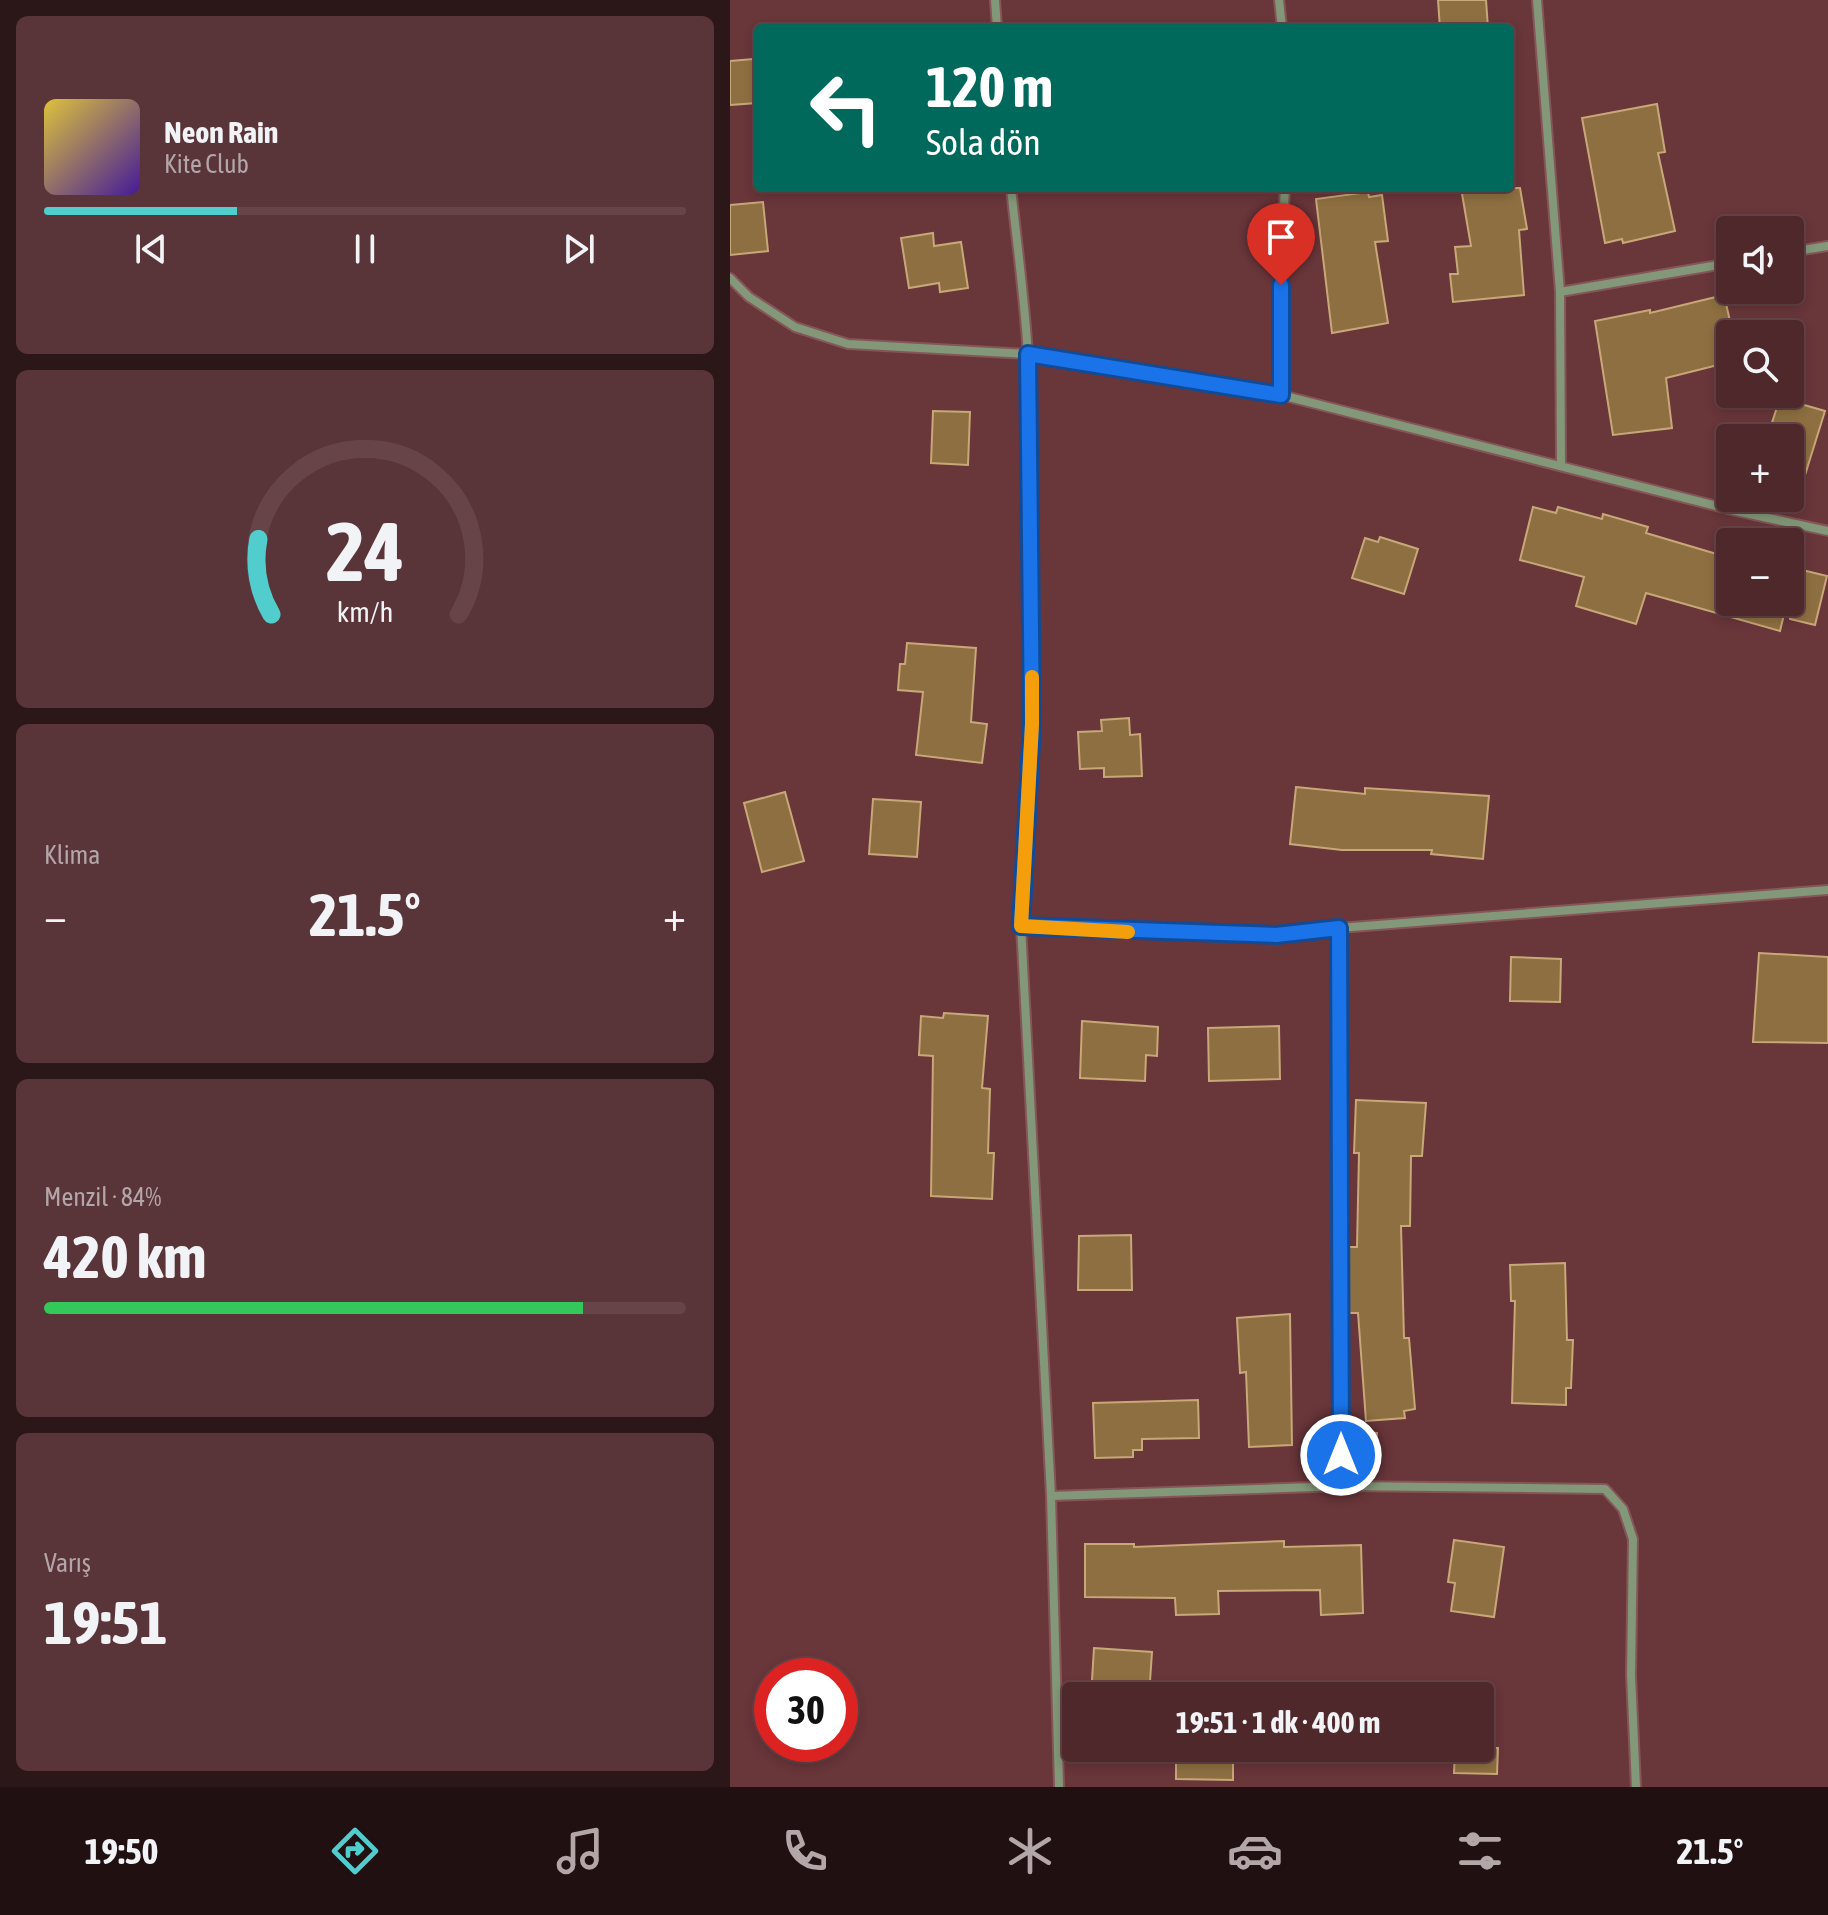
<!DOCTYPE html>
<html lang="tr">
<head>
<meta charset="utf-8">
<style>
  :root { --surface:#4f282c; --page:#593438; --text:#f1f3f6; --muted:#b3a6a9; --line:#664448; --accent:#52cdce }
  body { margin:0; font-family:"Asap Condensed",sans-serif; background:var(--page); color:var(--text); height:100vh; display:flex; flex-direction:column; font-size:30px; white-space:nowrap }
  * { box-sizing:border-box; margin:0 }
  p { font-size:26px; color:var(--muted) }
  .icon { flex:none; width:44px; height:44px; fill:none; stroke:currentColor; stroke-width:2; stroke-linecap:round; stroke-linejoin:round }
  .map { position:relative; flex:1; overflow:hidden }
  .drawer { display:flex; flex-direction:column; gap:16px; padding:16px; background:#2b1618; width:730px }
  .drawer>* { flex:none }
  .guide { position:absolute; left:24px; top:24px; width:760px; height:168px; border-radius:8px; box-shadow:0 4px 12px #0003,0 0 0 2px var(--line); background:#00695c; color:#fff; overflow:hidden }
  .fabs { position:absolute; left:986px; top:216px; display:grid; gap:16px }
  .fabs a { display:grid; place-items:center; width:88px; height:88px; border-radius:8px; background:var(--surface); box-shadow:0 4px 12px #0003,0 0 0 2px var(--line); font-size:40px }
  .speed { position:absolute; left:24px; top:1658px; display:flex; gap:16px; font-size:40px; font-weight:700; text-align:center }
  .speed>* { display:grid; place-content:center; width:104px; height:104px; border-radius:50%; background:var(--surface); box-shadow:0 4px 12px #0003,0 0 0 2px var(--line); line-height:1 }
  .speed .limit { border:12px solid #d22; background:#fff; color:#111 }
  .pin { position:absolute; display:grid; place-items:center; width:68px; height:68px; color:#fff; margin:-82px -34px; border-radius:50% 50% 50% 0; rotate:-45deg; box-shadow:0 0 8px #0007 }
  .pin .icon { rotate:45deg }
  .me { position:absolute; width:88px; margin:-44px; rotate:0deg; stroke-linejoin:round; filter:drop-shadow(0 0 6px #0008) }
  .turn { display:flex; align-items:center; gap:28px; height:168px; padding:0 40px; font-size:36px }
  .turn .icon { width:104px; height:104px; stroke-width:2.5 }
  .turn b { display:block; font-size:56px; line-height:68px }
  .big { font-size:60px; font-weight:700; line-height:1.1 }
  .drawer .tile { flex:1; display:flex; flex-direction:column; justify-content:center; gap:12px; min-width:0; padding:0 28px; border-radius:12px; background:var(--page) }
  .drawer .dial { align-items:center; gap:0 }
  .dial svg { height:208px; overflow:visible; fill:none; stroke:var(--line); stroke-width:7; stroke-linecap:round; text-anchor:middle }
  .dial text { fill:var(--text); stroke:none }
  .song { display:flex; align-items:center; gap:24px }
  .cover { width:96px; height:96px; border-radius:12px; background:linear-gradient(135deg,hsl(50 70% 55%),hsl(260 70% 35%)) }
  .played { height:8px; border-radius:4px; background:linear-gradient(90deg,var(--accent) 30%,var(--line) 30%) }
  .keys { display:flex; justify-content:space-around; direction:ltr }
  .heat { display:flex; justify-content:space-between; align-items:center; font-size:44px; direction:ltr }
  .charge { height:12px; border-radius:6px; background:linear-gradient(90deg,#34c759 84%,var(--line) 0) }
  .trip { position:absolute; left:332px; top:1682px; width:432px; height:80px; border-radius:8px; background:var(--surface); box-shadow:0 4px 12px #0003,0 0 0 2px var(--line); font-weight:700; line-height:80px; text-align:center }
  .menu { display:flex; height:128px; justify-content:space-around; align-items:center; background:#201012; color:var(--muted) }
  .menu .icon { width:56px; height:56px }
  .menu .active { color:var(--accent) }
  .menu b { font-size:36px; color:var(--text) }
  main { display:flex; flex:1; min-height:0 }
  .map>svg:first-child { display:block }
  .building { fill:#8e6f41; stroke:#c8a778; stroke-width:2 }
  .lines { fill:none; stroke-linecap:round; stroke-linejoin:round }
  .minor-casing { stroke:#855659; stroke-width:12 }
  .minor { stroke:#829878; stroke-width:8 }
  .route-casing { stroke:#114b97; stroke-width:20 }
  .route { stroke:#1a73e8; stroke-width:14 }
  .slow { stroke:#f59e0b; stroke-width:14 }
</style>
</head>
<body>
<main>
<section class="drawer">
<div class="tile">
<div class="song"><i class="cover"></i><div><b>Neon Rain</b><p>Kite Club</p></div></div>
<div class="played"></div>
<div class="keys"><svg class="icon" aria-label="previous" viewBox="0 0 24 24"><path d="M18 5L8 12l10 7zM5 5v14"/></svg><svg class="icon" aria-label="pause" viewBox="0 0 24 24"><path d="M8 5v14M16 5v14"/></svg><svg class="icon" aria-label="next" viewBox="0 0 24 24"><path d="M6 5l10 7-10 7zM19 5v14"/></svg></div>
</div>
<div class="tile dial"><svg viewBox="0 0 100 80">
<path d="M14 69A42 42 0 1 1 86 69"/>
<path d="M14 69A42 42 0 0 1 9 40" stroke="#52cdce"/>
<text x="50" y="56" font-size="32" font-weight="700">24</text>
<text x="50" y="72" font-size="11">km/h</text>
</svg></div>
<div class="tile"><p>Klima</p>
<div class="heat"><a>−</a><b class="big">21.5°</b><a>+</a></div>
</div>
<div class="tile"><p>Menzil · 84%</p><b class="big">420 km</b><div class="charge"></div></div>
<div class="tile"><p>Varış</p><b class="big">19:51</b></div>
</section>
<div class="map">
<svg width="1098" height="1787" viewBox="0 0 1098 1787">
  <rect width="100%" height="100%" fill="#69363a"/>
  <g class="building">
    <polygon points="708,0 756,0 758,28 710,28"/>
    <polygon points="23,59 27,103 0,105 0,61"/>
    <polygon points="927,104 935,152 928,153 945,231 893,243 892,239 875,243 852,118"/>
    <polygon points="731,188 790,188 797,229 789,230 794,295 723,302 720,274 728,274 725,247 741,246"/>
    <polygon points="638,192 639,197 652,195 658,241 645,242 658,323 602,333 586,199"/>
    <polygon points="33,202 38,251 0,255 0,205"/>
    <polygon points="203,233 204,246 231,242 238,288 210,292 209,283 179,288 171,238"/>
    <polygon points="994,295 1003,334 1000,334 1000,362 936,378 942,428 883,435 865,321 920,310 920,313"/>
    <polygon points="1050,398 1095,411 1066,504 1060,504 1060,438 1037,438"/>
    <polygon points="203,411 240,412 238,465 201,463"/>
    <polygon points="803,507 826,513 828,507 872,519 873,514 918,527 916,533 1000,558 990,602 1057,602 1050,631 916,593 906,624 846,606 854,577 790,560"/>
    <polygon points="650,537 688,549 674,594 622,578 635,538 648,542"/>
    <polygon points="1060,567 1097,576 1085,625 1060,619"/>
    <polygon points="177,643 246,648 241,722 257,724 252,763 186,755 193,692 168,690 170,664 175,664"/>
    <polygon points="399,718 400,735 410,734 412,776 374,777 374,768 350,769 348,732 372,731 371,720"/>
    <polygon points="566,787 635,794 635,788 759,796 753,859 701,854 702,850 612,850 560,844"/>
    <polygon points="55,792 74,861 32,872 14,803"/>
    <polygon points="143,799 191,802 187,857 139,854"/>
    <polygon points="1029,953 1098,957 1098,1043 1023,1042"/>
    <polygon points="781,957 831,959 830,1002 780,1001"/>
    <polygon points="214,1013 258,1016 252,1088 260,1089 258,1153 264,1153 262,1199 201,1196 203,1056 189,1055 191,1016 213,1018"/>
    <polygon points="352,1021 428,1027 427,1056 416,1055 415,1081 350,1078"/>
    <polygon points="549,1026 550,1079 479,1081 478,1028"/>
    <polygon points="626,1100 696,1103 692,1156 681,1156 680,1226 671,1226 674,1338 679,1338 685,1409 674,1411 675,1418 636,1421 628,1313 618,1313 618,1247 627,1247 629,1153 624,1153"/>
    <polygon points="401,1235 402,1290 348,1290 349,1236"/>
    <polygon points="835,1263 837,1340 843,1340 841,1388 836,1388 836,1405 782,1403 785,1301 781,1301 780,1265"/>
    <polygon points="560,1314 562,1445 519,1447 516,1372 510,1373 507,1318"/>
    <polygon points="468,1400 469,1438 412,1439 412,1450 403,1450 403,1457 365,1458 363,1403"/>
    <polygon points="622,1432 647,1433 645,1468 620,1466"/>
    <polygon points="724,1540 774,1547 764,1617 721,1611 725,1583 718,1582"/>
    <polygon points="554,1541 554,1547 631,1545 633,1613 591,1615 590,1590 488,1591 489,1614 446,1615 445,1598 355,1597 355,1544 404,1544 404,1547"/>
    <polygon points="364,1648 422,1652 419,1696 361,1696"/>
    <polygon points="446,1748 503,1748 503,1780 446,1779"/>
    <polygon points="725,1748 768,1748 767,1774 724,1773"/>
  </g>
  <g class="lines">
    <g class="minor-casing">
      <g id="minor">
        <polyline points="265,0 267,28"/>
        <polyline points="549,0 552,28"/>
        <polyline points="807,0 830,292 831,465"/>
        <path d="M281,188C287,244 295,301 298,357C309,546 301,737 291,926L546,935L609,928L612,1486"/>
        <polyline points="1060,252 1098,246"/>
        <polyline points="0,278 19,297 65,327 118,344 298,354 551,395 1006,511 1098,531"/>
        <polyline points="830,292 1000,263"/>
        <polyline points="551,395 551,258 555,188"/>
        <polyline points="291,926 321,1496 329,1787"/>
        <polyline points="609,928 1098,890"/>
        <polyline points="321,1496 612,1486 875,1489 893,1509 903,1539 901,1675 906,1787"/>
      </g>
    </g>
    <use href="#minor" class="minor"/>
  </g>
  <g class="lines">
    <g class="route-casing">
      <polyline id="route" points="551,285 551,395 298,354 302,724 291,926 546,935 609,928 611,1455"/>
    </g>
    <use href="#route" class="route"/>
    <polyline class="slow" points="302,677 302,724 291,926 398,932"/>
  </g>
</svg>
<div class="fabs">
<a><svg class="icon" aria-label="sound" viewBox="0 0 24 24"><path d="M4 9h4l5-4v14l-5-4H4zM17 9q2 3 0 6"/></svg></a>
<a><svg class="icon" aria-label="search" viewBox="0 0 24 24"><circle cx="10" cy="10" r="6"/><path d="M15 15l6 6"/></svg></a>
<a>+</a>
<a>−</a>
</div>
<div class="speed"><div class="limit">30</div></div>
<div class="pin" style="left:551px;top:285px;background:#d93025"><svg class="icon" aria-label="arrive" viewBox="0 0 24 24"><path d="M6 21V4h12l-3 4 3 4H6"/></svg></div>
<svg class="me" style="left:611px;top:1455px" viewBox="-20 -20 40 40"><circle r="17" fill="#1a73e8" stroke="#fff" stroke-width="3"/><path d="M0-11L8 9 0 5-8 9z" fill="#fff"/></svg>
<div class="trip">19:51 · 1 dk · 400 m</div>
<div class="guide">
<div class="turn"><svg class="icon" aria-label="left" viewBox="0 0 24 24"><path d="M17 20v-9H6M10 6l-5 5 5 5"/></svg><div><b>120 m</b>Sola dön</div></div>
</div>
</div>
</main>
<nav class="menu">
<b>19:50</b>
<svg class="icon active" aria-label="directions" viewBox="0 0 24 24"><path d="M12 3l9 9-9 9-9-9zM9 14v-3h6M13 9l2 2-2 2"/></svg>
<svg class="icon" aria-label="music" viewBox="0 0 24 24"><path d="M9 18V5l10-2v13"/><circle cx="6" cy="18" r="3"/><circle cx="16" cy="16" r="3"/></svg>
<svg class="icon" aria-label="phone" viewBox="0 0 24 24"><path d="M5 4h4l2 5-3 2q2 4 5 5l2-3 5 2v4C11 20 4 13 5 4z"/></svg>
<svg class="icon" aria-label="climate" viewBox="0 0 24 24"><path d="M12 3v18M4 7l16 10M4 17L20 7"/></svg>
<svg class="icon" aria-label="car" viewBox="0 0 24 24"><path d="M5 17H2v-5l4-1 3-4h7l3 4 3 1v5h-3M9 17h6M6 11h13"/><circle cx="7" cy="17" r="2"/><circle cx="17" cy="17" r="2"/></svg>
<svg class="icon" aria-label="filters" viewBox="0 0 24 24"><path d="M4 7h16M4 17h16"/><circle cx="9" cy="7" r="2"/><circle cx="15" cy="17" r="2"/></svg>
<b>21.5°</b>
</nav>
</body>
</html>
